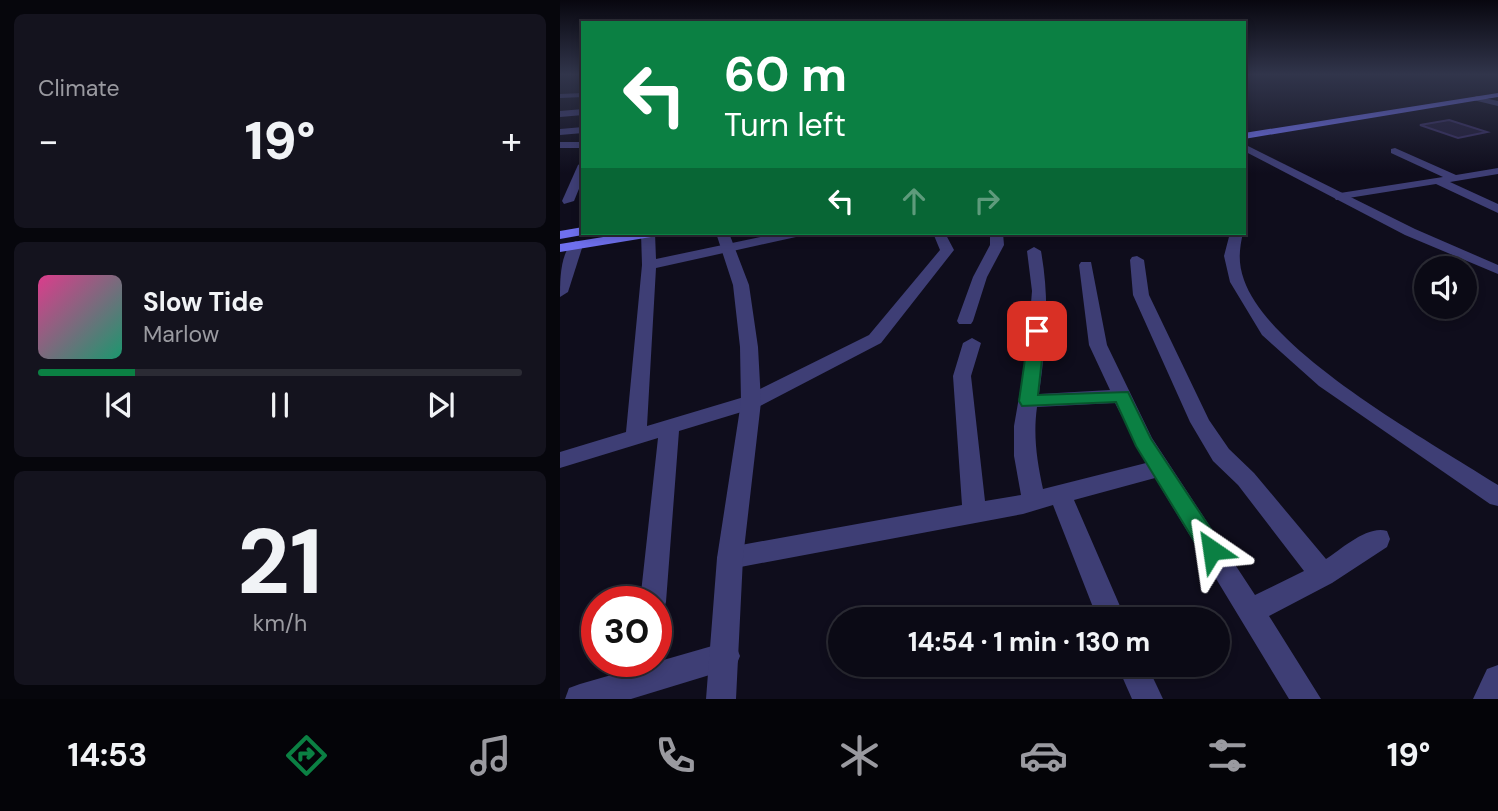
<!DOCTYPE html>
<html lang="en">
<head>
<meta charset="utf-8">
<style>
  :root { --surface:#0b0a15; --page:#14131e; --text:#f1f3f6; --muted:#9a9aa0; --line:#2b2b34; --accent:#0b8043 }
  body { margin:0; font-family:"DM Sans",sans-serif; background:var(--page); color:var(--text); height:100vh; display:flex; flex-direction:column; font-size:26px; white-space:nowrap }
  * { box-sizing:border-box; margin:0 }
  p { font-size:23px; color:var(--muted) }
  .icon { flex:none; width:38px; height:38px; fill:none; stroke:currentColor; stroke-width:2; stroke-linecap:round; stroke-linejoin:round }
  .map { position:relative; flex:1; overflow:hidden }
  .drawer { display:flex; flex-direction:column; gap:14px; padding:14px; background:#06060c; width:560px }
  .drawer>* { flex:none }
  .hud { position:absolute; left:21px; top:21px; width:665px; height:214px; border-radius:0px; box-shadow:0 4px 10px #0003,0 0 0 2px var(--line); background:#0b8043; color:#fff; overflow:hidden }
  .tools { position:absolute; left:854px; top:256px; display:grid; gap:14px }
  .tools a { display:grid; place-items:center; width:63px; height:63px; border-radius:50%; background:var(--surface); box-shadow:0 4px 10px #0003,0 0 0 2px var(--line); font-size:35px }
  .speed { position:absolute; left:21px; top:586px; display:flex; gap:14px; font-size:35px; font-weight:700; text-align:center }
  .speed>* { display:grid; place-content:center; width:91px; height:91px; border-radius:50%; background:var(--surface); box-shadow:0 4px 10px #0003,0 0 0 2px var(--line); line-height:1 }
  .speed .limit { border:10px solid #d22; background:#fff; color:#111 }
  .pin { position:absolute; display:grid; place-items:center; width:60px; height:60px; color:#fff; margin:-30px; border-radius:14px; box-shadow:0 4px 10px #0006 }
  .me { position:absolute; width:77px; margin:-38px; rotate:328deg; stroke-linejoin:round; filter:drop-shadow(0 0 5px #0008) }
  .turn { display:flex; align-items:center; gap:24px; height:147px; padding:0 28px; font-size:32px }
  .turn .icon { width:91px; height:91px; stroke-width:2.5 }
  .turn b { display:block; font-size:49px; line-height:60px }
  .lanes { display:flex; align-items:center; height:66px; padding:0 28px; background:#0003; justify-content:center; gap:35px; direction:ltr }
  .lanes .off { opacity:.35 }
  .big { font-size:52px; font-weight:800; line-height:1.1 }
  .drawer .tile { flex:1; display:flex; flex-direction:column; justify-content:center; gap:10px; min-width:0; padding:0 24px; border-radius:10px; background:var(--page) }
  .drawer .dial { align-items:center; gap:0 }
  .dial b { font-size:91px; line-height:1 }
  .song { display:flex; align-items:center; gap:21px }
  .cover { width:84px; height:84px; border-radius:10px; background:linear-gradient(135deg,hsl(330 70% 55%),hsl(160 70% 35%)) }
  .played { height:7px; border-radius:4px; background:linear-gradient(90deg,var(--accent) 20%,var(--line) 20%) }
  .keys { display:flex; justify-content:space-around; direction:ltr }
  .heat { display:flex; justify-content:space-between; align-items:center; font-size:38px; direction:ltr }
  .trip { position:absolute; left:268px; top:607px; width:402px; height:70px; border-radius:35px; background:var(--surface); box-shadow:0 4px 10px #0003,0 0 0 2px var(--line); font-weight:800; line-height:70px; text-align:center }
  .menu { display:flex; height:112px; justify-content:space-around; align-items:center; background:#040408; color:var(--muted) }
  .menu .icon { width:49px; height:49px }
  .menu .active { color:var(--accent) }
  .menu b { font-size:32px; color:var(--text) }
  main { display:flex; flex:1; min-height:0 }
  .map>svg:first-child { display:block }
  .building { fill:#211c3a; stroke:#393064; stroke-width:2 }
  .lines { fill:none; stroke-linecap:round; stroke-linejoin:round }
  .minor { fill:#3e3e75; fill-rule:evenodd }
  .tertiary { fill:#3e3e75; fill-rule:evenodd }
  .secondary { fill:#6f70ee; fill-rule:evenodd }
  .route { fill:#0b8043; stroke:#07532c; stroke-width:2 }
</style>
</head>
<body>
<main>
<section class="drawer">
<div class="tile"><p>Climate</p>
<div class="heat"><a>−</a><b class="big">19°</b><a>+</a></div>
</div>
<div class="tile">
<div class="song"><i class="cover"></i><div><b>Slow Tide</b><p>Marlow</p></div></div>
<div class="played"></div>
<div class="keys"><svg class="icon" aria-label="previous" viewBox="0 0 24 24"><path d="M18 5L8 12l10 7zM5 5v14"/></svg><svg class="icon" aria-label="pause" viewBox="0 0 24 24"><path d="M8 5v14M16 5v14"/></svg><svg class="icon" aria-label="next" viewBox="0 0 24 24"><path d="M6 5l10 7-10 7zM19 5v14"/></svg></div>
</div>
<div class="tile dial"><b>21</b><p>km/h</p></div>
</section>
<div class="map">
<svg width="938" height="699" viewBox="0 0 938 699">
  <rect width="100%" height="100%" fill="#0f0d1c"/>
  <polygon class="building" points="889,120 927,132 898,138 860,125"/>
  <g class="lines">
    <g class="minor">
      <polygon points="23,93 23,97 0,98 0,94"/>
      <polygon points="916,96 938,101 938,106 913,100"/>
      <polygon points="23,109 23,115 0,117 0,111"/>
      <polygon points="23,127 23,133 0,135 0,129"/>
      <rect x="0" y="142" width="23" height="6"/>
      <polygon points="835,148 896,175 938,168 938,174 890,182 938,204 938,213 876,184 776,200 774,197 780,193 883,177 831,153 831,149"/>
      <polygon points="23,162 23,179 14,201 4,204 2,201 18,165"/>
      <polygon points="81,233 95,233 96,259 219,233 243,233 236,237 96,268 87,426 184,397 309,335 380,250 373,233 385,233 394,250 321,343 198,407 119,431 106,602 103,611 96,613 96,602 80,602 98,438 0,468 0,452 66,432 82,265"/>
      <polygon points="430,233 443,233 444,245 427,277 413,321 411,324 399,324 397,321 413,277 430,245"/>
      <path d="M670,233H683C679,250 678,263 684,280C710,354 871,442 938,485V506L930,504L759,386L702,335L670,282L664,256Z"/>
      <path d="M16,241L23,245L8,292L0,297C0,281 0,248 16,241Z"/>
      <path d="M474,247L481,251C490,302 486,343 479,394L550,390L529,345L519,265L521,262H531L547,345L592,438L695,595L744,571L678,485L653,461L630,422L573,295L570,260L572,257L577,256L584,260L589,295L649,420L669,449L694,473L766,559C782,549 807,525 827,531L830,539L827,547L772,583L709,616L761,699H729L595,478L514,500L566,620H538L493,505L463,514L170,569L161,566L157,558L161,550L170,547L402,505L393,376L403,343L412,338L421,343L411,376L425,501L461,495L454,456V426L467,351L472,291L467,251ZM555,403L586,463L483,489C477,461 473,436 477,407Z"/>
      <polygon points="166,642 176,646 180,656 176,666 166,670 71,699 5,699 9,688 20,684"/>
      <polygon points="557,665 587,665 603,699 572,699"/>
      <polygon points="938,665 938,699 913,699 927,669"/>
    </g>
    <g class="tertiary">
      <polygon points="684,144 855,229 938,265 938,274 845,235 684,151"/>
      <polygon points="156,233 169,233 189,285 198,347 201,402 183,558 176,699 146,699 157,558 181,402 180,347 173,285"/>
    </g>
    <g class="secondary">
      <polygon points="938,93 938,97 684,139 684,133"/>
      <polygon points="23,227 23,233 28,234 0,239 0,231"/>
      <polygon points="68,233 98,233 91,237 0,252 0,244"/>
    </g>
  </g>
  <linearGradient id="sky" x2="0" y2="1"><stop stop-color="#08070f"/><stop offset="0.43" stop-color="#31354b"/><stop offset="1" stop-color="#31354b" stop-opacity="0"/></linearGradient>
  <rect width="938" height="173" fill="url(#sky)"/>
  <polygon class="route" points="477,327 485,331 478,395 568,392 591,439 660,543 663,550 660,557 652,560 644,557 576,446 556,402 462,406 459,401 469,331"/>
</svg>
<div class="tools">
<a><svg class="icon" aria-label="sound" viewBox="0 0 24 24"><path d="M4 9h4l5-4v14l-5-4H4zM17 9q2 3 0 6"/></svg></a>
</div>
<div class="speed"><div class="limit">30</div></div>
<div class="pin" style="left:477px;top:331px;background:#d93025"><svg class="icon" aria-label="arrive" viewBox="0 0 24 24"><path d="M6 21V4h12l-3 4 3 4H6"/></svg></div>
<svg class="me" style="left:652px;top:550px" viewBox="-20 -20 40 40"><path d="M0-17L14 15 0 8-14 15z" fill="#0b8043" stroke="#fff" stroke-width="4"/></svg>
<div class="trip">14:54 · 1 min · 130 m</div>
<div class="hud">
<div class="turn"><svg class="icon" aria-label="left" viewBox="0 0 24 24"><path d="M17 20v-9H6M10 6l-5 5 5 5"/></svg><div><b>60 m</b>Turn left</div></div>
<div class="lanes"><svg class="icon" aria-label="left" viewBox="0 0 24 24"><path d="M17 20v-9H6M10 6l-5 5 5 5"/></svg><svg class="icon off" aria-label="ahead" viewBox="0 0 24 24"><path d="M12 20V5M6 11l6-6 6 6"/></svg><svg class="icon off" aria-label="right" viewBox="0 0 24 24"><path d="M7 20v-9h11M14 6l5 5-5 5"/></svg></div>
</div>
</div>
</main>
<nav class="menu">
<b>14:53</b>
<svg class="icon active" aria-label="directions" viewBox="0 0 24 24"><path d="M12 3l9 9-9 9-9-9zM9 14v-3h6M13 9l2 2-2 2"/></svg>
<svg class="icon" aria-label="music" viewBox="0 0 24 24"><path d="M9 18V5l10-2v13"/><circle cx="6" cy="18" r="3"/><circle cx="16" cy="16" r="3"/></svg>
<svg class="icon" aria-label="phone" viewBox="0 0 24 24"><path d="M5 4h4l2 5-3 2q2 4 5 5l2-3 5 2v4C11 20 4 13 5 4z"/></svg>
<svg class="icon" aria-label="climate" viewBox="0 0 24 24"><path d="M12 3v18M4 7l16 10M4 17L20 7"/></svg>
<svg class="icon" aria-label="car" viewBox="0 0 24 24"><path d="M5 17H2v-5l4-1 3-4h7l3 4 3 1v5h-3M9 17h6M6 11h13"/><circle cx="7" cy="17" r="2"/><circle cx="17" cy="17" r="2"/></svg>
<svg class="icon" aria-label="filters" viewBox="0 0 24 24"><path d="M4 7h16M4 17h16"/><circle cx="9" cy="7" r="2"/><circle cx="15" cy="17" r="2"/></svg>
<b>19°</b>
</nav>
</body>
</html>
